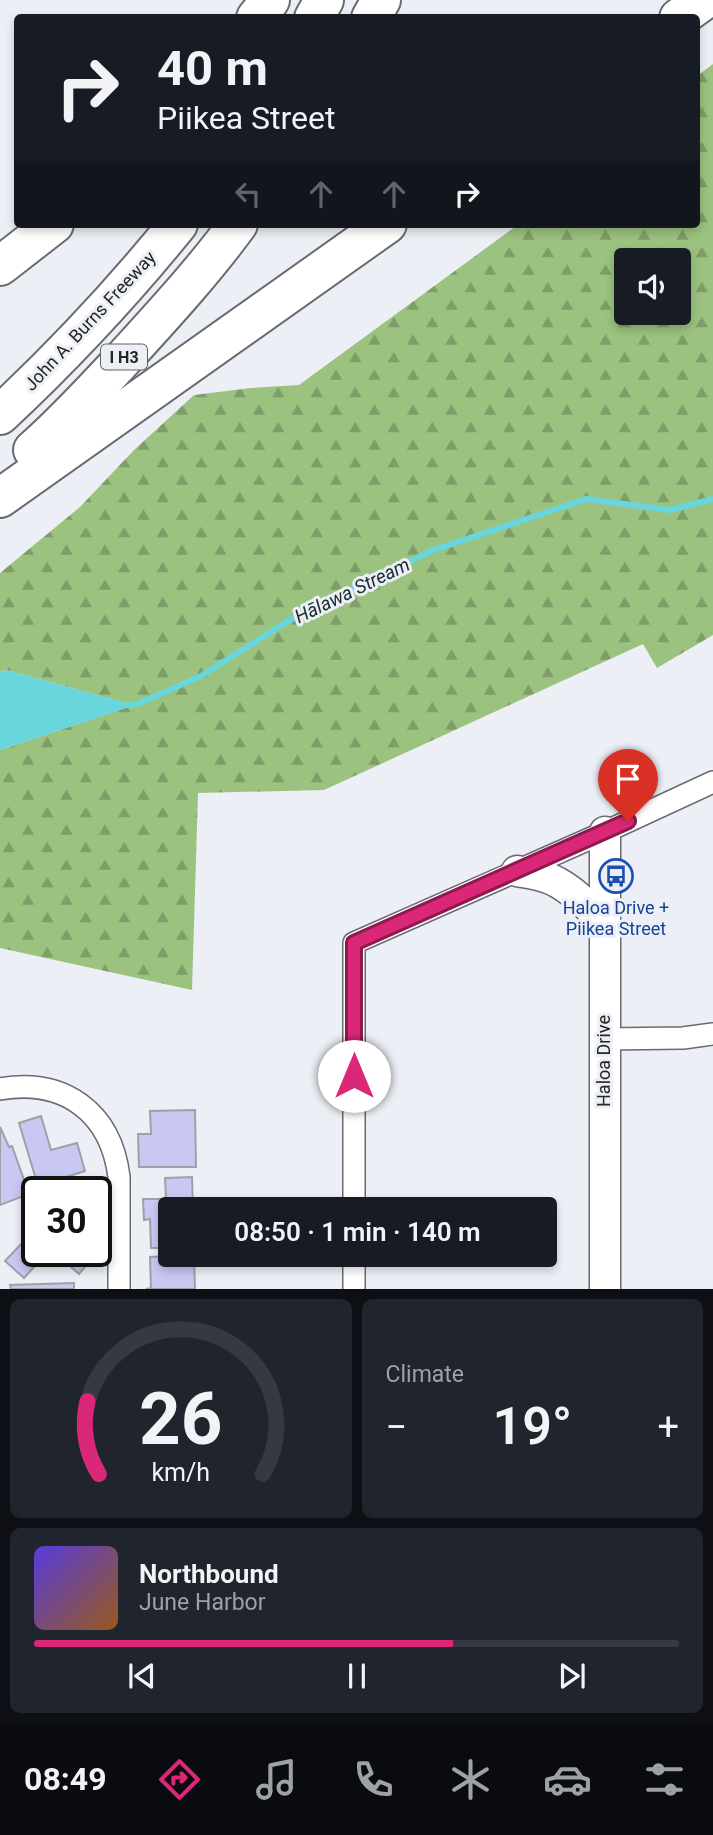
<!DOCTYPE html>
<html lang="en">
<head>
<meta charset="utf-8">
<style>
  :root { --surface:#171b24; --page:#20242c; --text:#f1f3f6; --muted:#9ea1a6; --line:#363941; --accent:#db2777 }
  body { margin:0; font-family:Roboto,sans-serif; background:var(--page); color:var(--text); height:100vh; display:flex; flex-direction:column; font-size:26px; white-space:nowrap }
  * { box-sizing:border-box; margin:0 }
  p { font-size:23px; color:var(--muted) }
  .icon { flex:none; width:38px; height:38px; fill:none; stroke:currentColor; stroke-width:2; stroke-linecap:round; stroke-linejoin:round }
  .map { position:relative; height:1289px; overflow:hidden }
  .side { display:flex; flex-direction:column; gap:10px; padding:10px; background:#0d0f14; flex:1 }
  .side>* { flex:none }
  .top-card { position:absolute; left:14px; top:14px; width:686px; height:214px; border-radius:7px; box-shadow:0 4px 10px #0003; background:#171b24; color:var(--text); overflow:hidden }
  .controls { position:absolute; left:614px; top:248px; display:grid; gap:14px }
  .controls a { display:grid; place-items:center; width:77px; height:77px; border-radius:7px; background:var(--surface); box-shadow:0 4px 10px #0003; font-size:35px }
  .speed { position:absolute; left:21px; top:1176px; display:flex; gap:14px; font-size:35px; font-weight:700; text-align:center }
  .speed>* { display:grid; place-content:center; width:91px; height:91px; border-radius:50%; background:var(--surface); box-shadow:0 4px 10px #0003; line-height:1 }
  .speed .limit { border:4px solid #111; border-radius:10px; background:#fff; color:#111 }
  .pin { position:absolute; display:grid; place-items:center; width:60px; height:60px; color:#fff; margin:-72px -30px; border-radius:50% 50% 50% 0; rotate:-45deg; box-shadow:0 0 7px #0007 }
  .pin .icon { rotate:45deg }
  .me { position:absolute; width:77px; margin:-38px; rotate:0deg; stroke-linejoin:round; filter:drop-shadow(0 0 5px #0008) }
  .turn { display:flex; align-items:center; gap:24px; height:147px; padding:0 28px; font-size:32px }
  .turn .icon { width:91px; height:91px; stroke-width:2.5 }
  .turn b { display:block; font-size:49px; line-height:60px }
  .lanes { display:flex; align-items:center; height:66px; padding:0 28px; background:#0003; justify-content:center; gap:35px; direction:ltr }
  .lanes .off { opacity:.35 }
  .big { font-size:52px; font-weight:600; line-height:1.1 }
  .side .widget { flex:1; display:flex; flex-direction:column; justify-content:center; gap:10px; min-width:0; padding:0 24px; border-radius:10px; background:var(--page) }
  .side .dial { align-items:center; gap:0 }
  .dial svg { height:182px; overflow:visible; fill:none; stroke:var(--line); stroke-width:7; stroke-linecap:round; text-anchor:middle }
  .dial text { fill:var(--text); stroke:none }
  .song { display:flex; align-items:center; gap:21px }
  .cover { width:84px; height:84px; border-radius:10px; background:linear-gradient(135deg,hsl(250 70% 55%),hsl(30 70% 35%)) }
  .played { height:7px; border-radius:4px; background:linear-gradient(90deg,var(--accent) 65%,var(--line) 65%) }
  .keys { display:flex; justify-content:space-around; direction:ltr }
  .heat { display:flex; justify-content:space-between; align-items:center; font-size:38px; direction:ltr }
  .side .tiles { flex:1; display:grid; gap:10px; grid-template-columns:1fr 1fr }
  .widget:last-child { grid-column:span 2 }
  .trip { position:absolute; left:158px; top:1197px; width:399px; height:70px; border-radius:7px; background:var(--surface); box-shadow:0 4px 10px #0003; font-weight:600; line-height:70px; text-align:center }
  .dock { display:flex; height:112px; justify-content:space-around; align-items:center; background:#090b0e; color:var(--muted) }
  .dock .icon { width:49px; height:49px }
  .dock .on { color:var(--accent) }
  .dock b { font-size:32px; color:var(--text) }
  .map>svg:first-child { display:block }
  .forest { fill:url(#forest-firs); fill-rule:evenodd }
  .water { fill:#69d6de }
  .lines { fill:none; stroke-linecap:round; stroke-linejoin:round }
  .stream { stroke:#69d6de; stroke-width:6 }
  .building { fill:#c8c8f3; stroke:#a0a0a6; stroke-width:2 }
  .street-casing { stroke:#696b70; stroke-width:24 }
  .secondary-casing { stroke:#696b70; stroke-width:33 }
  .highway-casing { stroke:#696b70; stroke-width:42 }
  .street { stroke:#fff; stroke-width:21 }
  .secondary { stroke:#fff; stroke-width:30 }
  .highway { stroke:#fff; stroke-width:38 }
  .route-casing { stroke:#8e194d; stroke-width:18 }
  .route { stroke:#db2777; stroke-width:12 }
  .labels { text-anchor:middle; stroke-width:6; stroke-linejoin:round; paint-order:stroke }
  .shield { fill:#eceff5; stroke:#606265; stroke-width:2 }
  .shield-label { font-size:16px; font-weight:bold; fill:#242527 }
  .street-label { font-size:18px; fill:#242527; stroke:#eceff5 }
  .transit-label { font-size:18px; fill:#164399; stroke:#eceff5 }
  .water-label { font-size:19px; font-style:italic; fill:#192d2f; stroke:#eceff5 }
</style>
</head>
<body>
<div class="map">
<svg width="713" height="1289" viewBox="0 0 713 1289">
  <defs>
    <pattern id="forest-firs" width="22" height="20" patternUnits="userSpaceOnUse" patternTransform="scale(1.75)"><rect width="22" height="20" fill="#9bc27f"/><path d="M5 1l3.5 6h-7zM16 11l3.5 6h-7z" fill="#7e9d68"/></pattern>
  </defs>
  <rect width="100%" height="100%" fill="#eceff5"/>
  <path class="forest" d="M713,64V635L657,668L643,644L324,790L198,793L192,990L0,948V750L134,705L6,670L0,672V573L80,507L134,450L194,395L251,388L299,385L519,224H696L697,76ZM626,261H679V313H626Z"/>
  <polygon class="water" points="6,670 135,705 0,750 0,672"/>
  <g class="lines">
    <polyline class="stream" points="130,705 135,705 201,676 288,621 431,551 586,499 670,510 713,499"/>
  </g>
  <g class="building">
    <polygon points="195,1110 196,1167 139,1167 138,1134 151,1134 150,1111"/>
    <polygon points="41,1116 51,1150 77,1143 85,1171 38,1186 19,1123"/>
    <polygon points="0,1127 9,1147 12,1146 29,1194 0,1205"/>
    <polygon points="192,1177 193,1209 170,1209 170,1248 151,1248 150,1219 144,1220 143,1199 166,1199 165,1178"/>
    <polygon points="37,1223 37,1238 29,1232"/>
    <polygon points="27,1238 37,1247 37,1251 42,1251 45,1255 24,1278 5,1261"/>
    <polygon points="53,1251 90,1251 95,1255 79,1274"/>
    <polygon points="194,1255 195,1289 146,1289 151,1288 150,1257"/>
    <polygon points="74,1283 74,1289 11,1289 10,1285"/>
  </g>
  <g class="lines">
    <g class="street-casing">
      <g id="street">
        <polyline points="604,1039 683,1038 713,1034"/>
        <path d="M0,1089C64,1078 111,1112 119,1177V1289"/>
        <polyline points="354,1209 354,943 605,832 713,782"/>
        <polyline points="354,1289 354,1255"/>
      </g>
    </g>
    <g class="secondary-casing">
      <g id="secondary">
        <path d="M517,871C527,873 536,874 545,877C568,884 587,906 604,922"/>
        <polyline points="605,1289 605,832"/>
      </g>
    </g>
    <g class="highway-casing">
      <g id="highway">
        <polyline points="256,18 270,0"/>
        <polyline points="314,18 324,0"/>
        <polyline points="371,18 381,0"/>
        <polyline points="679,18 704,0"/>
        <polyline points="0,266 54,224"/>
        <path d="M0,415C64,355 123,292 178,224"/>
        <path d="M33,450C65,422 94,390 123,359C163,315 203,272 238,224"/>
        <polyline points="0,498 387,224"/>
      </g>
    </g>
    <use href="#street" class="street"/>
    <use href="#secondary" class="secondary"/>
    <use href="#highway" class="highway"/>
  </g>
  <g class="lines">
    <g class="route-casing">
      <polyline id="route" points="354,1076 354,943 628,821"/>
    </g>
    <use href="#route" class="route"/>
  </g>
  <defs>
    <g id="bus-ring" transform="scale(1.75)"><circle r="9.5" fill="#eceff5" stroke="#1a4fb4" stroke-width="1.5"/><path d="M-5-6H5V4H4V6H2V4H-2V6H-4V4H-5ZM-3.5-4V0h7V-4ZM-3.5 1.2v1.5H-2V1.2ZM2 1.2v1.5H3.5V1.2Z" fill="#1a4fb4"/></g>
  </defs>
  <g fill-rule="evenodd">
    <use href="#bus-ring" x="616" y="876"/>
  </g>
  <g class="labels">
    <rect class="shield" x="101" y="344.5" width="46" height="25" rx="5"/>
    <g class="shield-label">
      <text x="124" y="363">I H3</text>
    </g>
    <g class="street-label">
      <text transform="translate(90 321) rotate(-47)" y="6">John A. Burns Freeway</text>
      <text transform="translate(604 1061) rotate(-90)" y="6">Haloa Drive</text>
    </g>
    <g class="transit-label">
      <text x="616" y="914">Haloa Drive +<tspan x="616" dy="21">Piikea Street</tspan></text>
    </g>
    <g class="water-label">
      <text transform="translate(352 590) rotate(-26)" y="7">Hālawa Stream</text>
    </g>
  </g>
</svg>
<div class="controls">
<a><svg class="icon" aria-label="sound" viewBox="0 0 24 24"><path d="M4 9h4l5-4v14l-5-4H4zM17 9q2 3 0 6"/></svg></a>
</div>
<div class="speed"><div class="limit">30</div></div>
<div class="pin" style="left:628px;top:821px;background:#d93025"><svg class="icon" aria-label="arrive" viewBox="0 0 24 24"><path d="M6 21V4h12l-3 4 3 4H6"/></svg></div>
<svg class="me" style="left:354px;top:1076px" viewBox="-20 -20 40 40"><circle r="19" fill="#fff"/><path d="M0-13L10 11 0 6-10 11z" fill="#db2777"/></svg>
<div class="trip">08:50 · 1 min · 140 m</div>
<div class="top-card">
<div class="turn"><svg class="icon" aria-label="right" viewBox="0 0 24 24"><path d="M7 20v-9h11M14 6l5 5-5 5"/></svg><div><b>40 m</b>Piikea Street</div></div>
<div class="lanes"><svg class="icon off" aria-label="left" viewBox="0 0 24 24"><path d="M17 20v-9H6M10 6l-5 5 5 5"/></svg><svg class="icon off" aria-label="ahead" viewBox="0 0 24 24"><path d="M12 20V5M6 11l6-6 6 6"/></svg><svg class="icon off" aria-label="ahead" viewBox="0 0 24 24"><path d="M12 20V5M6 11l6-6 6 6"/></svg><svg class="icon" aria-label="right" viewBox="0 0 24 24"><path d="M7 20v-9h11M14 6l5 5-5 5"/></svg></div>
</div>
</div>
<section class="side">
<div class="tiles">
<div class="widget dial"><svg viewBox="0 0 100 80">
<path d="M14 69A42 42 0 1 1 86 69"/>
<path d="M14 69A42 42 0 0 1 9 37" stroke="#db2777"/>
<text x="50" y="56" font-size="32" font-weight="700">26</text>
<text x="50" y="72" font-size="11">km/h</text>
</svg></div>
<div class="widget"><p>Climate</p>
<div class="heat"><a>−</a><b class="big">19°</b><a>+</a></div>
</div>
<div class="widget">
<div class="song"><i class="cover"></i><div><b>Northbound</b><p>June Harbor</p></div></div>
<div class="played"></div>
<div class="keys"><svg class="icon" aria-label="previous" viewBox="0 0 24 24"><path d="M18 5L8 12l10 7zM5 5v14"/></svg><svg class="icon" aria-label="pause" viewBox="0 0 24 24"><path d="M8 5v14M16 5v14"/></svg><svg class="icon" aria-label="next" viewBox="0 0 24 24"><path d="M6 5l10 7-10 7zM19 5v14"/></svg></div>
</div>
</div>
</section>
<nav class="dock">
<b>08:49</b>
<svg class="icon on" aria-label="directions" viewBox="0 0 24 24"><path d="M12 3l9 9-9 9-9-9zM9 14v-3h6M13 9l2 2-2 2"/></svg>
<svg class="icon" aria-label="music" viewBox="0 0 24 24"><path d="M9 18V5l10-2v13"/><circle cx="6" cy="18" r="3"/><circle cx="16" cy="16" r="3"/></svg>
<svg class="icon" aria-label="phone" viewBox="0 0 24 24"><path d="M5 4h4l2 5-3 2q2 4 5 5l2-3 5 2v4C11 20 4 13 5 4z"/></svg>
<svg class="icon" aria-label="climate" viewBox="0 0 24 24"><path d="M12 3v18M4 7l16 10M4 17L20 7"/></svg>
<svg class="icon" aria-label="car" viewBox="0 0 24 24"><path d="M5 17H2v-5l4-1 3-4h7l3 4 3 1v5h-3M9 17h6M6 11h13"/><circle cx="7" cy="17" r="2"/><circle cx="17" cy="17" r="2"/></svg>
<svg class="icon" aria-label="filters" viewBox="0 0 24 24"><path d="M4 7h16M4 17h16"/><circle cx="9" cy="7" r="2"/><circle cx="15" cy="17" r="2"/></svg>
</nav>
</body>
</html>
